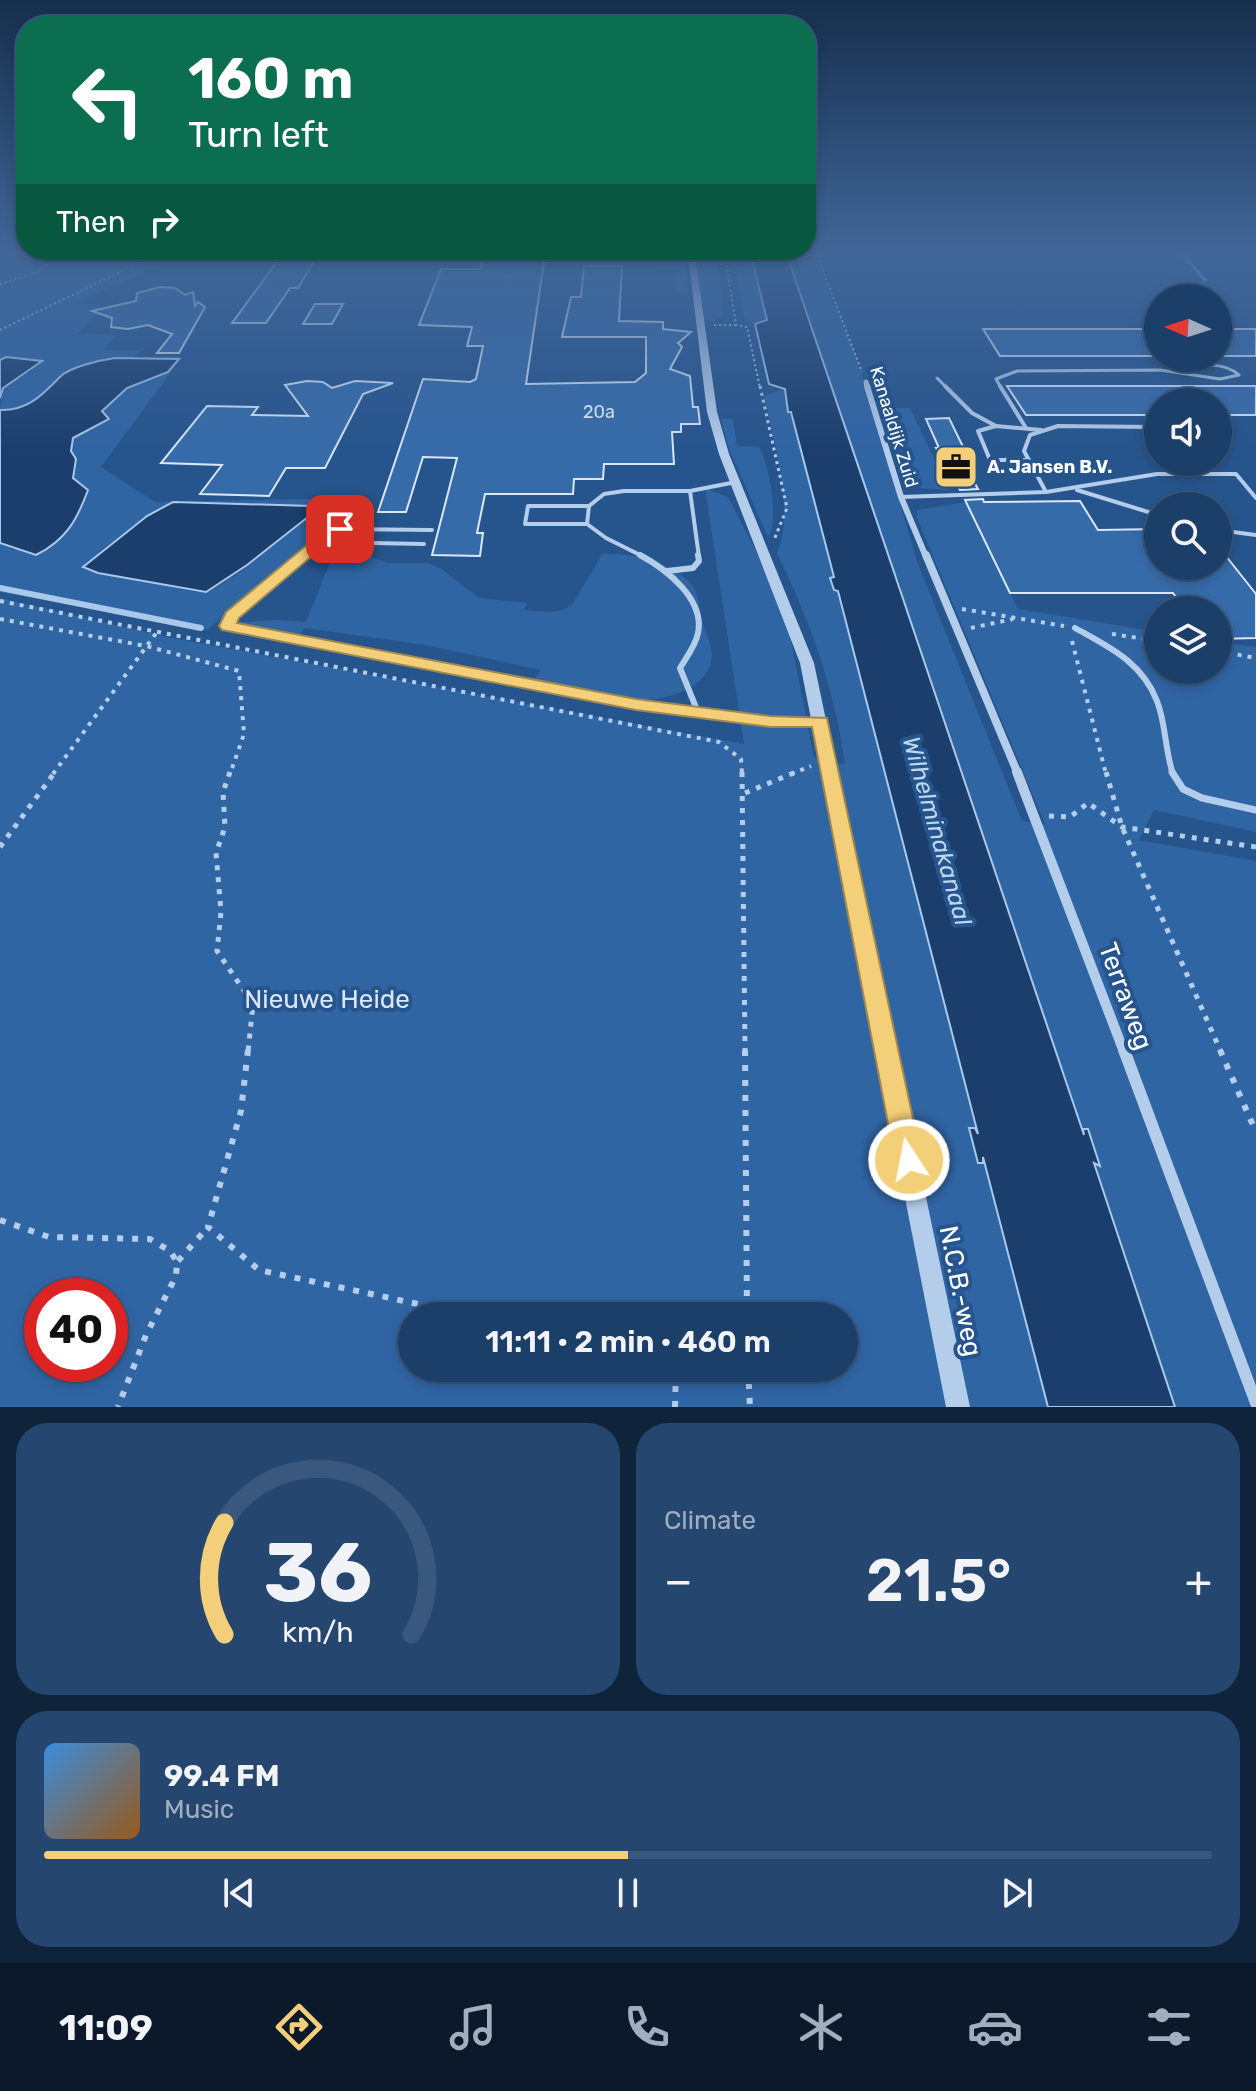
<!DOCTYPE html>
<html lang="en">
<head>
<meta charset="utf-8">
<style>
  :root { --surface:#1c3f69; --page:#25466f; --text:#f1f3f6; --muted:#a0afc0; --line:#3a587d; --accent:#f4cf79 }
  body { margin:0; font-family:Rubik,sans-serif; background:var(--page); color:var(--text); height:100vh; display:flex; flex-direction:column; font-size:30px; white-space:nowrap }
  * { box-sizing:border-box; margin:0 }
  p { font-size:26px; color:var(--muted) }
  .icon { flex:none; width:44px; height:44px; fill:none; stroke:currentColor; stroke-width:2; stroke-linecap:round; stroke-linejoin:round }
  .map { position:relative; height:1407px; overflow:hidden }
  .drawer { display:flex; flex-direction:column; gap:16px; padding:16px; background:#0f233a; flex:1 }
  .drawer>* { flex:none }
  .banner { position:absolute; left:16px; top:16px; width:800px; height:244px; border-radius:32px; box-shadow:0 4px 12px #0003,0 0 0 2px var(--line); background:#0b6e4f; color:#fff; overflow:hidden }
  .needle { width:52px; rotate:273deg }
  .tools { position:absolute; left:1144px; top:284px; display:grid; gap:16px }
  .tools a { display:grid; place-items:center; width:88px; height:88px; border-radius:50%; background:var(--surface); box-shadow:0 4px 12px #0003,0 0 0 2px var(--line); font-size:40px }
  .speed { position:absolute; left:24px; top:1278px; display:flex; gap:16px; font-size:40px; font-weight:700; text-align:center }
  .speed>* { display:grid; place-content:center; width:104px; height:104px; border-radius:50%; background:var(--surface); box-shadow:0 4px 12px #0003,0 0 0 2px var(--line); line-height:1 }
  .speed .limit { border:12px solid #d22; background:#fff; color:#111 }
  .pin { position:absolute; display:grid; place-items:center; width:68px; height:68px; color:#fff; margin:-34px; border-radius:16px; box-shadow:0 4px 12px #0006 }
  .me { position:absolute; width:88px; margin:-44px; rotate:349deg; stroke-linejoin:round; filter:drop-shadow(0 0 6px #0008) }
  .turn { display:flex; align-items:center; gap:28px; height:168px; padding:0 40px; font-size:36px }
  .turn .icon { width:104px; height:104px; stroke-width:2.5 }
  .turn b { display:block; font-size:56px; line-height:68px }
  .then { display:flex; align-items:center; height:76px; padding:0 40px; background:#0003; gap:16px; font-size:30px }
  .big { font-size:60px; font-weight:600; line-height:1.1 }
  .drawer .card { flex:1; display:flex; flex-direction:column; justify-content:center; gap:12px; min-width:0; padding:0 28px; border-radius:32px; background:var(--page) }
  .drawer .dial { align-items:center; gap:0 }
  .dial svg { height:208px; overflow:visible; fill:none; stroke:var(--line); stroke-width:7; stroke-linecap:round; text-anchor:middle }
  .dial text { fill:var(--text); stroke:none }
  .song { display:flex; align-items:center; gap:24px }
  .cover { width:96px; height:96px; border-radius:12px; background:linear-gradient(135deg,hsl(210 70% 55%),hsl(30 70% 35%)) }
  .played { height:8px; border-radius:4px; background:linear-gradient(90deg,var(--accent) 50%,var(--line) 50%) }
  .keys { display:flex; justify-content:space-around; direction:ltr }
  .heat { display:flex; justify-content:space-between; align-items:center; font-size:44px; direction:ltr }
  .drawer .tiles { flex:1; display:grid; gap:16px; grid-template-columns:1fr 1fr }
  .card:last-child { grid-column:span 2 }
  .trip { position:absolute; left:398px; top:1302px; width:460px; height:80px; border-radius:40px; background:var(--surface); box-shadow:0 4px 12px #0003,0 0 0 2px var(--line); font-weight:600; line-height:80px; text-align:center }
  .dock { display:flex; height:128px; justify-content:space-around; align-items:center; background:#0b192a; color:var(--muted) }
  .dock .icon { width:56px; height:56px }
  .dock .on { color:var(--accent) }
  .dock b { font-size:36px; color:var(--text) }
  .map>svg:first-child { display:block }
  .green { fill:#3065a4; fill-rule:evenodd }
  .water { fill:#1b3e6c; stroke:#a9c8eb; stroke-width:2 }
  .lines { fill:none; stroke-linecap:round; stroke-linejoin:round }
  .stream { stroke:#a9c8eb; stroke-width:6 }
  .building { fill:#366ba9; stroke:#d9e7f8; stroke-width:2 }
  .path-far4 { stroke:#b4cdea; stroke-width:2; stroke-dasharray:2 3; stroke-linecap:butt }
  .path-far3 { stroke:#b4cdea; stroke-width:3; stroke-dasharray:3 4; stroke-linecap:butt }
  .path-far2 { stroke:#b4cdea; stroke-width:4; stroke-dasharray:4 6; stroke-linecap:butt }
  .path-far1 { stroke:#b4cdea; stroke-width:5; stroke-dasharray:5 7; stroke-linecap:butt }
  .path { stroke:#b4cdea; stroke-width:6; stroke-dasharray:6 9; stroke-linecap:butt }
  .service-far3 { stroke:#b4cdea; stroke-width:3 }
  .service-far2 { stroke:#b4cdea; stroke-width:4 }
  .service-far1 { stroke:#b4cdea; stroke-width:6 }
  .service { stroke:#b4cdea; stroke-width:7 }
  .minor-far4 { stroke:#b4cdea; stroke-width:5 }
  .minor-far3 { stroke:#b4cdea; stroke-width:6 }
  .minor-far2 { stroke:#b4cdea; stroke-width:8 }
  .minor-far1 { stroke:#b4cdea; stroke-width:10 }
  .minor { stroke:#b4cdea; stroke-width:12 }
  .tertiary { fill:#b4cdea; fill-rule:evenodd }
  .route { fill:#f4cf79; stroke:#9f874f; stroke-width:2 }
  .labels { text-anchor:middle; stroke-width:8; stroke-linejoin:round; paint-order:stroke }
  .number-label { font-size:18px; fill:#cddaea }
  .far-street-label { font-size:18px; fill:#fff; stroke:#26548c }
  .far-poi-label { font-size:18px; font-weight:bold; fill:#fff; stroke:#26548c; text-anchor:start }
  .water-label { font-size:24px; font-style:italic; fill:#c0d7f1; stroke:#26548c }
  .near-street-label { font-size:26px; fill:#fff; stroke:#26548c }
  .near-park-label { font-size:26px; fill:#d9e7f8; stroke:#26548c }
</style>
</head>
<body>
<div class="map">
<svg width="1256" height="1407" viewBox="0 0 1256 1407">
  <rect width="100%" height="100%" fill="#26548c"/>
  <g class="green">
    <path d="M0,255H186L76,303L103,305L78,334L116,335L103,350L140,351L133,357H182L101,467L155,502L351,498L307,533L321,535L207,630L0,592V543L13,550L72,478L76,459L71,451L73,438L109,419L101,412L127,388L168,372L177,359C146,359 88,355 62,375C61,375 55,384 55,385C41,400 20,410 0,410L3,388L33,370L6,357L0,360ZM311,507L313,513C293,529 222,592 202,592C171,593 126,566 97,553L147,516Z"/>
    <polygon points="655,255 685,255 688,294 676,293 675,270 655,270"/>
    <polygon points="695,255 717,255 724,315 714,322 703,320"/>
    <polygon points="734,255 751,255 767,320 755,324 745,321"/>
    <path d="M787,255H814L855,353L918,564L1022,821L1045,824L917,518V510L966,502L1018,609L1158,632V670H1218V642L1256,647V832L1154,810L1139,840L1256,861V1407H0V598L167,637L744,744L705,488L728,497L765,569L788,626L814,757L845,765C836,693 809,618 777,553C796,511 773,441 764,396L785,389L789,406L786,405L788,411H791L835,580L831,578L834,590L836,588L972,807L898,588L902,589L898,578L895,580ZM42,1296H110V1364H42ZM412,1316H844V1368H412Z"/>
    <polygon points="884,408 910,408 949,490 917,488 905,483 902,465"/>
    <path d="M721,419H733L737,446L759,447C769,462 780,523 768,537L729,449Z"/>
    <path d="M345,545L370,547L372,557L388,563H428L440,568L479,598L527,603L524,610C540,611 559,615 572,605L602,554C633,553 663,559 687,580C699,590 699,605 702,619C704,629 709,638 711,648C716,673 695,688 673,695C630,709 576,689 534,680L541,670L425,645L305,628L298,636L234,623L277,620L306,622L332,557H341Z"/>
  </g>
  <g class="water">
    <polygon points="751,255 787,255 1084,1135 1083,1129 1088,1129 1100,1166 1094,1163 1175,1407 1048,1407 983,1157 983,1163 978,1163 969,1128 975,1128 978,1134 838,591 834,590 830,578 834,577 791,412 788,412 785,389 769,384 755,324 767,320"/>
    <polygon points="6,357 42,361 3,388 0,398 0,360"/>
    <path d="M115,358L179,359L168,372L127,388L102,411L109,419L73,438L71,451L76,459L73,478L88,490C77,520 66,540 36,555L0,543V410C28,411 42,395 60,377C69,367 101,360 115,358Z"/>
    <polygon points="173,502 311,506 313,513 247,565 206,592 98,573 83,567 147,516"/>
  </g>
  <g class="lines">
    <polyline class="stream" points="0,588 201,628"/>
  </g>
  <g class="building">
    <polygon points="282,255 318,255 298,288 290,288 266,323 232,323"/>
    <polygon points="484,255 545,255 526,384 635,382 646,373 646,337 562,337 571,297 581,297 584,266 622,266 619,321 663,322 663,329 691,332 678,343 682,347 670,369 690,376 693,407 698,407 700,424 681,424 681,432 672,432 674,464 604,464 603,479 574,479 573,494 485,494 477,533 483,533 480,556 432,555 457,458 423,457 406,512 378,512 423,379 470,382 476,379 483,346 467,346 472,327 419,325 441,269 480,269"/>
    <polygon points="160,287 175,288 185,295 193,292 195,306 198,302 205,307 179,353 157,353 172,334 148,325 128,329 111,327 112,318 92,311 136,301 137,293"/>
    <polygon points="315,304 343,304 332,324 303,324"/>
    <polygon points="983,329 1158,329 1158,356 1000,356"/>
    <rect x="1218" y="329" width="38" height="27"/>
    <polygon points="307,381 323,382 332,388 355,381 393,383 363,394 325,468 286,468 269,496 200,494 222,465 161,463 207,406 258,407 252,415 308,416 285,385"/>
    <polygon points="1007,386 1256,386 1256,415 1218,415 1218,402 1158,402 1158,415 1026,415"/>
    <polygon points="949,418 969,459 967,459 972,468 966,467 978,489 960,490 936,448 939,448 926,419"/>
    <polygon points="983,499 984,502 1080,501 1098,530 1158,529 1158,566 1218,566 1218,546 1256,594 1256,638 1218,639 1218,610 1185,610 1173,593 1010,593 965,500"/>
  </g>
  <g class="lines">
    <g class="path-far4">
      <polyline points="725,255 736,325 747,327 760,388"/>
      <polyline points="817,255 862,372"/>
      <polyline points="0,284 32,274 68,255"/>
      <polyline points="714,325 736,325"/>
      <polyline points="0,330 155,255"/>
    </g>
    <polyline class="path-far3" points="760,386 787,508 774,540"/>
    <g class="path-far2">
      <polyline points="0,601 719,742 741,759 742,774"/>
      <polyline points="962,609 1064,626"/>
      <polyline points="0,619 146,646 239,671 244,734 230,774"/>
      <polyline points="971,628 1013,619"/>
      <polyline points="1112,634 1158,641"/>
      <polyline points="1072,641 1106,774"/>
      <polyline points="1218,651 1256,658"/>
      <polyline points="53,774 157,632"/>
      <polyline points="791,774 811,766"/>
    </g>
    <g class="path-far1">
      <polyline points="230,772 223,792 225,827 216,853 221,912 217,951 253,1004 248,1052"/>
      <polyline points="742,772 745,1052"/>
      <polyline points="1106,772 1122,827 1221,1052"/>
      <polyline points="745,793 796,772"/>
      <polyline points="1049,816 1070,817 1088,803 1122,827 1256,847"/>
      <polyline points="0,847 55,772"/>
    </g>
    <g class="path">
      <polyline points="248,1050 241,1111 208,1227 259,1270 474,1316"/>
      <polyline points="745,1050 747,1316"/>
      <polyline points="1220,1050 1256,1132"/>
      <polyline points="0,1220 49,1237 150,1239 170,1251 177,1262 176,1276 146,1335 118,1407"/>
      <polyline points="178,1261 208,1227"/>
      <polyline points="699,1368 748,1378"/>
      <polyline points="748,1368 750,1407"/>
      <polyline points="675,1407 676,1368"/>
    </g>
    <g class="service-far3">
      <polyline points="1183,255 1205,280"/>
      <polyline points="937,378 947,388"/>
      <path d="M1001,388L996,379L1017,371L1160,370L1220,379L1239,375C1223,361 1199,364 1181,371"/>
    </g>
    <g class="service-far2">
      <polyline points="945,386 972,413 996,426"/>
      <polyline points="1000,386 1026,428"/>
      <polyline points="1029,460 990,460 978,431 996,426 1041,430"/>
      <polyline points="1077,490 1158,515"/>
      <polyline points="690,491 736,482"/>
      <polyline points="1046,492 1024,451 1030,435 1058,426 1152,427"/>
      <polyline points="901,497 1046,492 1157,474 1236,474 1256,498"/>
      <polygon points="528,506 589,506 587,524 525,524"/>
      <polyline points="589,506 604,494 624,491 690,491 699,557"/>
      <polyline points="587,524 606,538 644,557"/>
      <polyline points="1218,530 1256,535"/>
      <polyline points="320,542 424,544"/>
      <polyline points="302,557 340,529 432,530"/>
    </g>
    <g class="service-far1">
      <polyline points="304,555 231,616 228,626 636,704 697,710"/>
      <path d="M640,555C666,569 705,599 698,633C696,645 686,658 680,668L697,710L770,722H816"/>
      <polyline points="667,571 693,568 699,561 698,555"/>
      <path d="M1075,628C1109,647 1142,662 1157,701C1166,724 1165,751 1173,774"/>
    </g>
    <polyline class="service" points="1172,772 1183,789 1202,798 1256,810"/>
    <polyline class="minor-far4" points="866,382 868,388"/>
    <polyline class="minor-far3" points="867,386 901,497 926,557"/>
    <polyline class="minor-far2" points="926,555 1018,774"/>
    <polyline class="minor-far1" points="1017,772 1124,1052"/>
    <polyline class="minor" points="1124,1050 1256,1403"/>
    <polygon class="tertiary" points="688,255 695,255 717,412 729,454 814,663 970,1407 946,1407 800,663 719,454 707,412"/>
  </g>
  <linearGradient id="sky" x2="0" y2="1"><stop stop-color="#152e4d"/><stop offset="0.56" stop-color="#416799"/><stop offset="1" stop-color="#416799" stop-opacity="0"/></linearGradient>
  <rect width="1256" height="452" fill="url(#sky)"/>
  <polygon class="route" points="340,524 346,526 346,532 325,545 239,618 237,623 636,699 770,716 827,718 922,1160 918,1169 909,1173 899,1169 895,1160 812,727 770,727 636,710 222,630 219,626 226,612 314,539"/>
  <defs>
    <g id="office-square" transform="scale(2.3)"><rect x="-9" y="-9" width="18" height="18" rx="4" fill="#f4cf79" stroke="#26548c"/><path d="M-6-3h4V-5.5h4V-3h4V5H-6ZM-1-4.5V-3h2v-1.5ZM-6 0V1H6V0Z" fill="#111"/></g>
  </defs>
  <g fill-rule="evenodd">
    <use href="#office-square" x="956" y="467"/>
  </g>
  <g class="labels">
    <g class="number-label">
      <text x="599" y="418">20a</text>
    </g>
    <g class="far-street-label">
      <text transform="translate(894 427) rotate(73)" y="6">Kanaaldijk Zuid</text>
    </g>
    <g class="far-poi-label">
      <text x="987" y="473">A. Jansen B.V.</text>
    </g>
    <g class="water-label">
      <text transform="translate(937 831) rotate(74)" y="8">Wilhelminakanaal</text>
    </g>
    <g class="near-street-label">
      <text transform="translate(1126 996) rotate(70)" y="9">Terraweg</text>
      <text transform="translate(961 1291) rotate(79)" y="9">N.C.B.-weg</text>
    </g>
    <g class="near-park-label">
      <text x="327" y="1008">Nieuwe Heide</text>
    </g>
  </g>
</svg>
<div class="tools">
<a><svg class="needle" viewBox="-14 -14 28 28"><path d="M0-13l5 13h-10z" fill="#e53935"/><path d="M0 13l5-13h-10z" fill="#a0afc0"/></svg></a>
<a><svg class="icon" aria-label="sound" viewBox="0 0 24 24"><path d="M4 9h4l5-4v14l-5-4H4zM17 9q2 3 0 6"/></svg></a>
<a><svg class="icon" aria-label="search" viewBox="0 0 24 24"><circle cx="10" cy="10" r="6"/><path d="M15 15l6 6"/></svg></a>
<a><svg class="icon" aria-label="layers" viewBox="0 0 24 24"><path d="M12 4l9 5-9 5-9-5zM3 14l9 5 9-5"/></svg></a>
</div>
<div class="speed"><div class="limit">40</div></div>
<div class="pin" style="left:340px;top:529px;background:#d93025"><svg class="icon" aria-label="arrive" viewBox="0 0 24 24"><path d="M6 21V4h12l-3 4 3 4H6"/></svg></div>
<svg class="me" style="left:909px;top:1160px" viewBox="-20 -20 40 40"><circle r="17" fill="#f4cf79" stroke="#fff" stroke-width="3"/><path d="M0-11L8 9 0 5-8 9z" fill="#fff"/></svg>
<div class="trip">11:11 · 2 min · 460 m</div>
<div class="banner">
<div class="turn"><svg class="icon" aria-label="left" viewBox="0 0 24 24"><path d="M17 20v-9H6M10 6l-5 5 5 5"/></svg><div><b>160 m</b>Turn left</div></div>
<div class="then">Then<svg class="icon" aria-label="right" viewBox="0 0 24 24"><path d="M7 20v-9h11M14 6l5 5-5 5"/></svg></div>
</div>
</div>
<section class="drawer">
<div class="tiles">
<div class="card dial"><svg viewBox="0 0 100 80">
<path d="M14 69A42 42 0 1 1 86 69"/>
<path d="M14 69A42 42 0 0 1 14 26" stroke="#f4cf79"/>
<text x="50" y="56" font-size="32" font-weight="700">36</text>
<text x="50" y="72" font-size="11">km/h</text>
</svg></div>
<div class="card"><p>Climate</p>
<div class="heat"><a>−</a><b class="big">21.5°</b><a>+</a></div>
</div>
<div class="card">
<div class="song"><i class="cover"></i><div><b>99.4 FM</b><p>Music</p></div></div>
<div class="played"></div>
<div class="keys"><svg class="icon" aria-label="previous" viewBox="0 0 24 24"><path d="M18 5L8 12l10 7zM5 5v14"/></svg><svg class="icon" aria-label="pause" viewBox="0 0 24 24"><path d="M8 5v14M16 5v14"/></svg><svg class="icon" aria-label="next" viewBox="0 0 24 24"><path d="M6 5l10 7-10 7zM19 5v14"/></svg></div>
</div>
</div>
</section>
<nav class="dock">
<b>11:09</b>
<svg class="icon on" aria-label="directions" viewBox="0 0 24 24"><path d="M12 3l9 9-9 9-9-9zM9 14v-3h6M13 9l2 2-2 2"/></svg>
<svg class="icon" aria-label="music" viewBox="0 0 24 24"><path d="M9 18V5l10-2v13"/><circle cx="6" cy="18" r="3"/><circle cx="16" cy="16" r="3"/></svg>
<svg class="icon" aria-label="phone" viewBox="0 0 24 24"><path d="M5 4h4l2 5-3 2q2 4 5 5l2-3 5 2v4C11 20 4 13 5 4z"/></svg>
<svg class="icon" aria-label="climate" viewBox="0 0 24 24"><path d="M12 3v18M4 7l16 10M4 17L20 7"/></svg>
<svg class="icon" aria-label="car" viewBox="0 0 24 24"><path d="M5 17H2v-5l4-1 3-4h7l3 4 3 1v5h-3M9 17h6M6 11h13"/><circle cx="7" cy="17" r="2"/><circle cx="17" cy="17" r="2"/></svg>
<svg class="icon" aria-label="filters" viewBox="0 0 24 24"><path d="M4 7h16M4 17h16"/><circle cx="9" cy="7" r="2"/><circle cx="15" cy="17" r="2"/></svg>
</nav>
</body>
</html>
